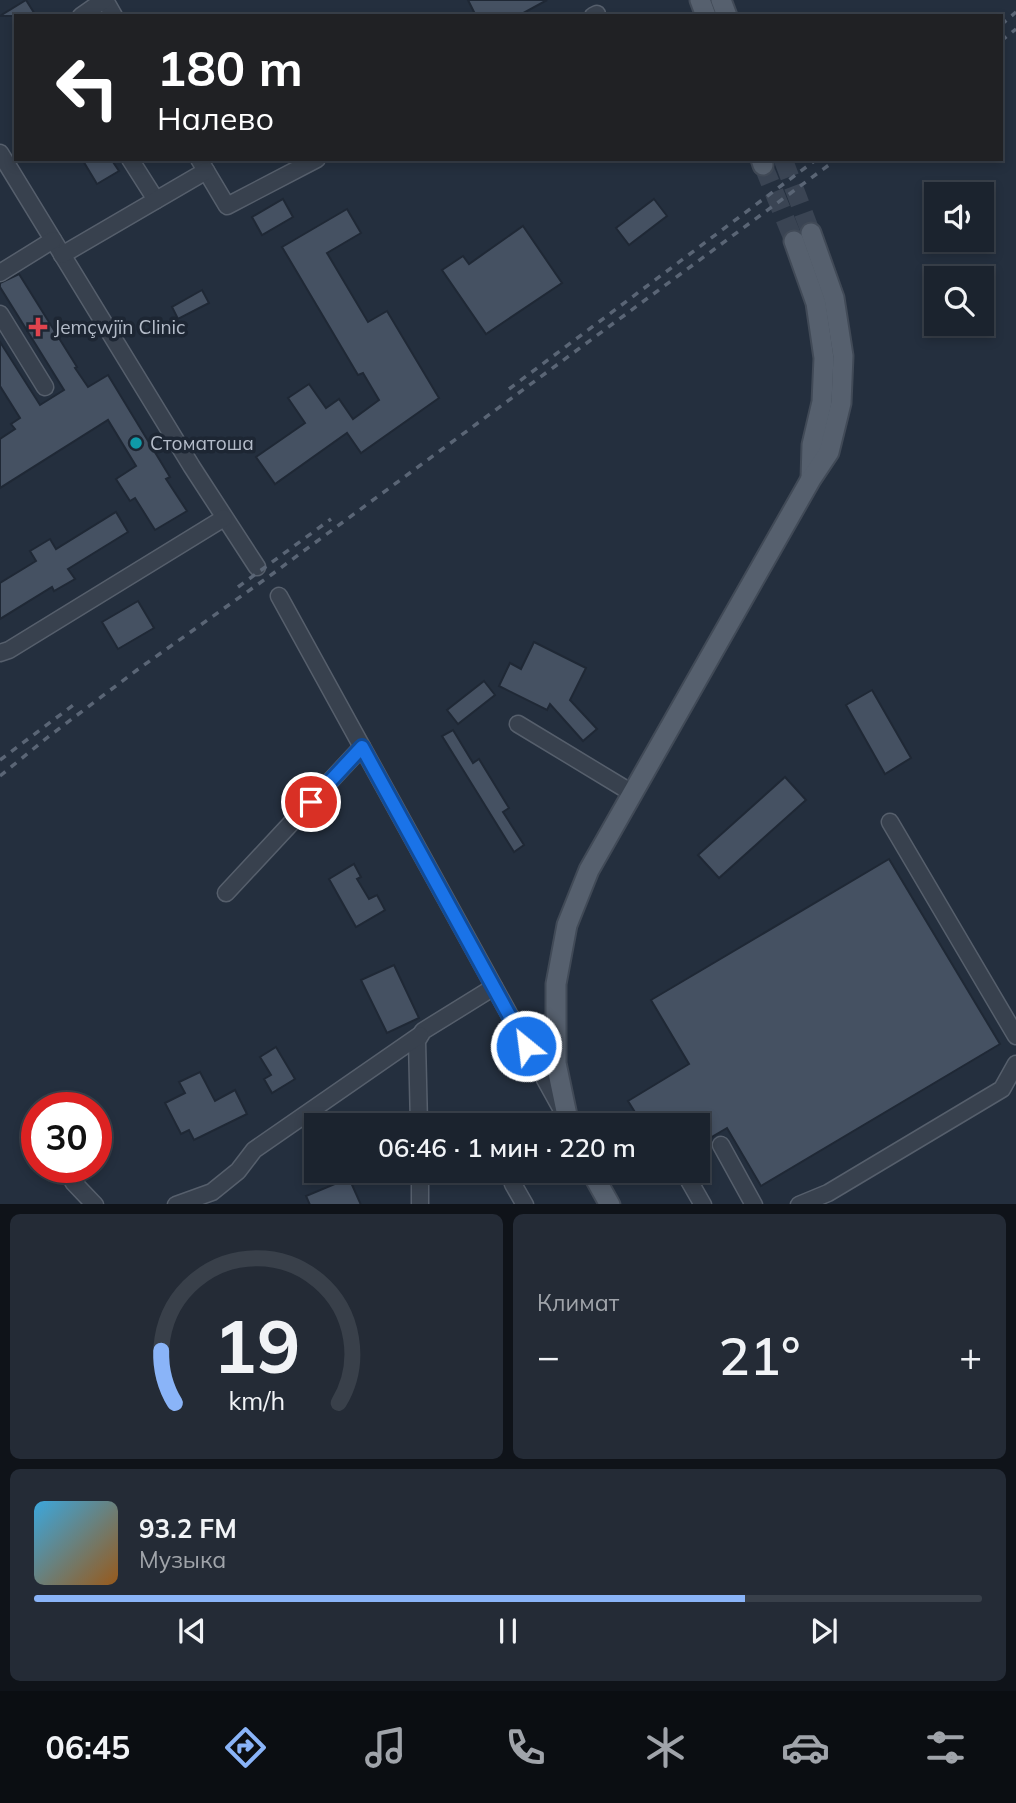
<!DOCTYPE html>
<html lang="ru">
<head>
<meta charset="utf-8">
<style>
  :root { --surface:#1b232e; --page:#242b36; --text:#f1f3f6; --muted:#a0a4aa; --line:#39404a; --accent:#8ab4f8 }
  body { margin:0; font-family:Mulish,sans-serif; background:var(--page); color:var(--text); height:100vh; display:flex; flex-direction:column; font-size:26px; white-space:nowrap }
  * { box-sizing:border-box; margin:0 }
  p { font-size:23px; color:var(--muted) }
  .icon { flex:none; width:38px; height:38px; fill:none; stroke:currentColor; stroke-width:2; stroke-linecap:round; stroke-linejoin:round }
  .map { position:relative; height:1204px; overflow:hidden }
  .details { display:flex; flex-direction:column; gap:10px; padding:10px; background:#0f1319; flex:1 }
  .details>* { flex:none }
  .guide { position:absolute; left:14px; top:14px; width:989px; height:147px; border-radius:0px; box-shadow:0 4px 10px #0003,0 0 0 2px var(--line); background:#202124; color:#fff; overflow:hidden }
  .buttons { position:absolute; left:924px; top:182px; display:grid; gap:14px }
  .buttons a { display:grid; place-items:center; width:70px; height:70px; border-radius:0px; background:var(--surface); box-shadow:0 4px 10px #0003,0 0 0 2px var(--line); font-size:35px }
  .speed { position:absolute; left:21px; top:1092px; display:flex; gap:14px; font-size:35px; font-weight:700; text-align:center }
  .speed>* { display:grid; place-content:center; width:91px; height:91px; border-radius:50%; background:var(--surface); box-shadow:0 4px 10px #0003,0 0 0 2px var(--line); line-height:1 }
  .speed .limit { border:10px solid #d22; background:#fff; color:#111 }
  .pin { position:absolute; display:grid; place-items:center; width:60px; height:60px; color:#fff; margin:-30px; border:4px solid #fff; border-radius:50%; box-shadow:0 2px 7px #0007 }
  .me { position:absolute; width:77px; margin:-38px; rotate:331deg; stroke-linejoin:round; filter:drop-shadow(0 0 5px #0008) }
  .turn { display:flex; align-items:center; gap:24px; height:147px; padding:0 28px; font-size:32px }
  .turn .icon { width:91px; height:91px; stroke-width:2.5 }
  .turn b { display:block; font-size:49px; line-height:60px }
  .big { font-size:52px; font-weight:600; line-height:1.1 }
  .details .widget { flex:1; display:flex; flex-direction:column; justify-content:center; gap:10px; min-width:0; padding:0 24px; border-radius:10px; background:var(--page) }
  .details .dial { align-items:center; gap:0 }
  .dial svg { height:182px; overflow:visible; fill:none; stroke:var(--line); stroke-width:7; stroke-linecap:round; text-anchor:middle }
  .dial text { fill:var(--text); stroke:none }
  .song { display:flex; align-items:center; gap:21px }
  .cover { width:84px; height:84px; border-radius:10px; background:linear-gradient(135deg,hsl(200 70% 55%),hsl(30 70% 35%)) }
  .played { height:7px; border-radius:4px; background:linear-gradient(90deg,var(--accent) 75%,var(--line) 75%) }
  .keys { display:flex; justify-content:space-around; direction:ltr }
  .heat { display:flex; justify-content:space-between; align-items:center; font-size:38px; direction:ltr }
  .details .tiles { flex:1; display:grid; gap:10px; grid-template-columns:1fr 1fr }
  .widget:last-child { grid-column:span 2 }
  .trip { position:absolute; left:304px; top:1113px; width:406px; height:70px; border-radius:0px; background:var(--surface); box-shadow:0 4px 10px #0003,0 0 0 2px var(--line); font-weight:600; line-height:70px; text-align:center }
  .tab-bar { display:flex; height:112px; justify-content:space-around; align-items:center; background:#0b0e12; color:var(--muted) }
  .tab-bar .icon { width:49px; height:49px }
  .tab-bar .active { color:var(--accent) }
  .tab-bar b { font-size:32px; color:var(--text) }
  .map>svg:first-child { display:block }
  .building { fill:#455162; stroke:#1f2835; stroke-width:2 }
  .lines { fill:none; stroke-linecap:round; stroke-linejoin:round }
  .major-tunnel { stroke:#3a4453; stroke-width:19; stroke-dasharray:19 10; stroke-linecap:butt }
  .minor-casing { stroke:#565f6c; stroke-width:19 }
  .major-casing { stroke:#414a57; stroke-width:23 }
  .minor { stroke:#38414e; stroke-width:16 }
  .major { stroke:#56606e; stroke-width:19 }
  .rail { stroke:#5a6575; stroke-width:3.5; stroke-dasharray:7 7; stroke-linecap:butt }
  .route-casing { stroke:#114b97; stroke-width:18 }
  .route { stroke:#1a73e8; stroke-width:12 }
  .health-dot { fill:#e0444e; stroke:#1d2633; stroke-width:2.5 }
  .culture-dot { fill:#0f9aa8; stroke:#1d2633; stroke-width:2.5 }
  .labels { text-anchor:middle; stroke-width:7; stroke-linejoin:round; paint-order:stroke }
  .poi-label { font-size:19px; fill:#b4bcc9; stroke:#1d2633; text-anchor:start }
</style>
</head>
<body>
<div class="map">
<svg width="1016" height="1205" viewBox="0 0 1016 1205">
  <rect width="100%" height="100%" fill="#242f3e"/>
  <g class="building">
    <polygon points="26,0 36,16 0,16"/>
    <polygon points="468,0 547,0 518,16 476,16"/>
    <polygon points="82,159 111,159 119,171 97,184"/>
    <polygon points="283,199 293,217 262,235 252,217"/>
    <polygon points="654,199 667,216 629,245 616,228"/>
    <polygon points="347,209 361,233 327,253 368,322 387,311 439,398 361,453 347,433 275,484 256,457 305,423 288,398 309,384 326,408 339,399 353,419 379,400 363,373 358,375 282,247"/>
    <polygon points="523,226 562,283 486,334 442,270 463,256 469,264"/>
    <polygon points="19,274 77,367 75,368 88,387 108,375 170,477 166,479 187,511 155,530 135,498 130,501 116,479 136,466 108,420 0,488 0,439 15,429 11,424 20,418 0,386 0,342 40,405 64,390 0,287 0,283"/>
    <polygon points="202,290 209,303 178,319 172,307"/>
    <polygon points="116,512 128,532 68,569 75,579 54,591 52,587 0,619 0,583 36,561 30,551 50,539 56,549"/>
    <polygon points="138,601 154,628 118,649 102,622"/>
    <polygon points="534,642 586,668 570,700 597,729 583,741 550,704 547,710 499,686 510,663 521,669"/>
    <polygon points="484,681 495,695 458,724 447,710"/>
    <polygon points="872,690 911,758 885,774 846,705"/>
    <polygon points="453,730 473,763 479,759 509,808 503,812 524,845 514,852 442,736"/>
    <polygon points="785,777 806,800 719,878 698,855"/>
    <polygon points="889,859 1000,1044 761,1186 727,1128 698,1145 698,1125 643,1125 628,1101 689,1064 651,1000"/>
    <polygon points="354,864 361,877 357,879 369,899 377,895 385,910 356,927 329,879"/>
    <polygon points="394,965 419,1018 387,1033 361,980"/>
    <polygon points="276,1047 295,1079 272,1093 264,1079 271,1075 260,1057"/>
    <polygon points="200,1072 215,1101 235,1090 247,1114 194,1140 189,1130 181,1134 165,1103 185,1093 179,1082"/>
    <polygon points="349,1178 361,1205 310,1205 306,1196"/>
  </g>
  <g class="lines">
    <g class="major-tunnel">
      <polyline points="783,159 811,233"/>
      <polyline points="763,165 794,241"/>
    </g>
    <g class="minor-casing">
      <g id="minor">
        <polyline points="105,0 114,16"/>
        <polyline points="81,16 104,0"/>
        <polyline points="593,16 597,14"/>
        <polyline points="0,153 192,467 257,567"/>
        <polyline points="130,159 156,200"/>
        <polyline points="199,159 227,206 317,159"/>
        <polyline points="62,255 206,171"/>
        <polyline points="0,273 53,240"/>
        <polyline points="0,314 45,387"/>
        <polyline points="279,596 563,1112"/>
        <polyline points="0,653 9,650 224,518"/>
        <polyline points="518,724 632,793"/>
        <polyline points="890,822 1016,1036"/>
        <polyline points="226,893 362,747"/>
        <path d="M513,1021C529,1027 540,1029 555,1019"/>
        <polyline points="419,1125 417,1041 423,1031 494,987"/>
        <polyline points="721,1145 754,1205"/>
        <polyline points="65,1167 74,1183 95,1205"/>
        <polyline points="420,1171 420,1205"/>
        <polyline points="524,1171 513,1184 525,1205"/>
        <polyline points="687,1177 703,1205"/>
        <polyline points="176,1205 212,1192 238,1171 254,1150 420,1035"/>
        <polyline points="799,1205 828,1193 1002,1089 1016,1064"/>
      </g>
    </g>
    <g class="major-casing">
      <g id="major">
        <polyline points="700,0 706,16"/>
        <polyline points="721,0 727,16"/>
        <polyline points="761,159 763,165"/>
        <polyline points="794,241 816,303 824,358 822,402 812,445 811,478"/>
        <polyline points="569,1125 556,1063 556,984 567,925 589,870 811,479 829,452 841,403 843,356 834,298 811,233"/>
        <polyline points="591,1171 610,1205"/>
      </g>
    </g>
    <use href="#minor" class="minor"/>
    <use href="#major" class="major"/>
    <g class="rail">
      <polyline points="1001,25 1016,12"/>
      <polyline points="1001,41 1016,29"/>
      <polyline points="509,389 817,159"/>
      <polyline points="238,587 331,519"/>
      <polyline points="0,760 76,703"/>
      <polyline points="0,776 48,737 137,670 271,575 837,159"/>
    </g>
  </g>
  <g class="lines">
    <g class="route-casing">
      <polyline id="route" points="311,802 362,747 526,1046"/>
    </g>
    <use href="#route" class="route"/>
  </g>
  <path class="health-dot" d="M34.5 316.5h7v7h7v7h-7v7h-7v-7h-7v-7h7z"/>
  <circle class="culture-dot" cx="136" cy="443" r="7"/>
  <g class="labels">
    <g class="poi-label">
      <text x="54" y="334">Jemçwjïn Clinic</text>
      <text x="150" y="450">Стоматоша</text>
    </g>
  </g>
</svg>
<div class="buttons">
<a><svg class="icon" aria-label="sound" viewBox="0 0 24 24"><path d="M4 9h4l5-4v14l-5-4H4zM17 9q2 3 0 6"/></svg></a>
<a><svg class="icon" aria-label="search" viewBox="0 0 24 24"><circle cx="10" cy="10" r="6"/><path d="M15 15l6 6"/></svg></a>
</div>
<div class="speed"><div class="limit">30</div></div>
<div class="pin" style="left:311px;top:802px;background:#d93025"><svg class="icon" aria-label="arrive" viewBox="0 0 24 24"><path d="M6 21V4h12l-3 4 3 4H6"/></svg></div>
<svg class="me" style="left:526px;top:1046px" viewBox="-20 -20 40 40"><circle r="17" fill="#1a73e8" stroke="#fff" stroke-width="3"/><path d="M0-11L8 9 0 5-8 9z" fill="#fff"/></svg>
<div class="trip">06:46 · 1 мин · 220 m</div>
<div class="guide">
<div class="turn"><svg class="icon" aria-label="left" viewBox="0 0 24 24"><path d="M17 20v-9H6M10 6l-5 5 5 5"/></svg><div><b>180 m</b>Налево</div></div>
</div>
</div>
<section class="details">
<div class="tiles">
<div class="widget dial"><svg viewBox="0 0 100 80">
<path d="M14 69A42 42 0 1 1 86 69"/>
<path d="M14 69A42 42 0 0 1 8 46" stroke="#8ab4f8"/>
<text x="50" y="56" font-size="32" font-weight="700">19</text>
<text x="50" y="72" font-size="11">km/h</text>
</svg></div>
<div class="widget"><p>Климат</p>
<div class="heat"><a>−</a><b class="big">21°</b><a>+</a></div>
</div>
<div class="widget">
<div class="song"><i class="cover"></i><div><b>93.2 FM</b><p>Музыка</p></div></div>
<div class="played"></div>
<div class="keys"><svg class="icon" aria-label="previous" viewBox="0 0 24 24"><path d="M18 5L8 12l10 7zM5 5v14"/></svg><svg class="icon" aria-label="pause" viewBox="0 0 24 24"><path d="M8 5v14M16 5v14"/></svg><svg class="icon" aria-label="next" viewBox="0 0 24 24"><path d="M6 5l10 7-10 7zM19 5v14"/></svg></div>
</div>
</div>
</section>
<nav class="tab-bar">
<b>06:45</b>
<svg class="icon active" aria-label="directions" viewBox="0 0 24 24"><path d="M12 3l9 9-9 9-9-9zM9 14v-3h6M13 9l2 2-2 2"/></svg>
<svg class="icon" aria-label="music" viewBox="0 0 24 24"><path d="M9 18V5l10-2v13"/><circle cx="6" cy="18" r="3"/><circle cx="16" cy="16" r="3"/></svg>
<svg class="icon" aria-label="phone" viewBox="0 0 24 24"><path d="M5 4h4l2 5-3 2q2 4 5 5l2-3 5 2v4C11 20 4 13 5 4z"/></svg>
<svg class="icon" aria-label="climate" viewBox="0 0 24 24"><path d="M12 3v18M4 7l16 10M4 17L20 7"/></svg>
<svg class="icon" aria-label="car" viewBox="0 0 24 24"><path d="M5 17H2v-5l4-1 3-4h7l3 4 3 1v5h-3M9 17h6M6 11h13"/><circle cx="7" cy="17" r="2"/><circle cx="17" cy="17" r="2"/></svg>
<svg class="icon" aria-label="filters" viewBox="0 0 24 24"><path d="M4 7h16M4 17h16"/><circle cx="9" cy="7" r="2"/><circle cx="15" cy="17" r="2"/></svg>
</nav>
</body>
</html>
